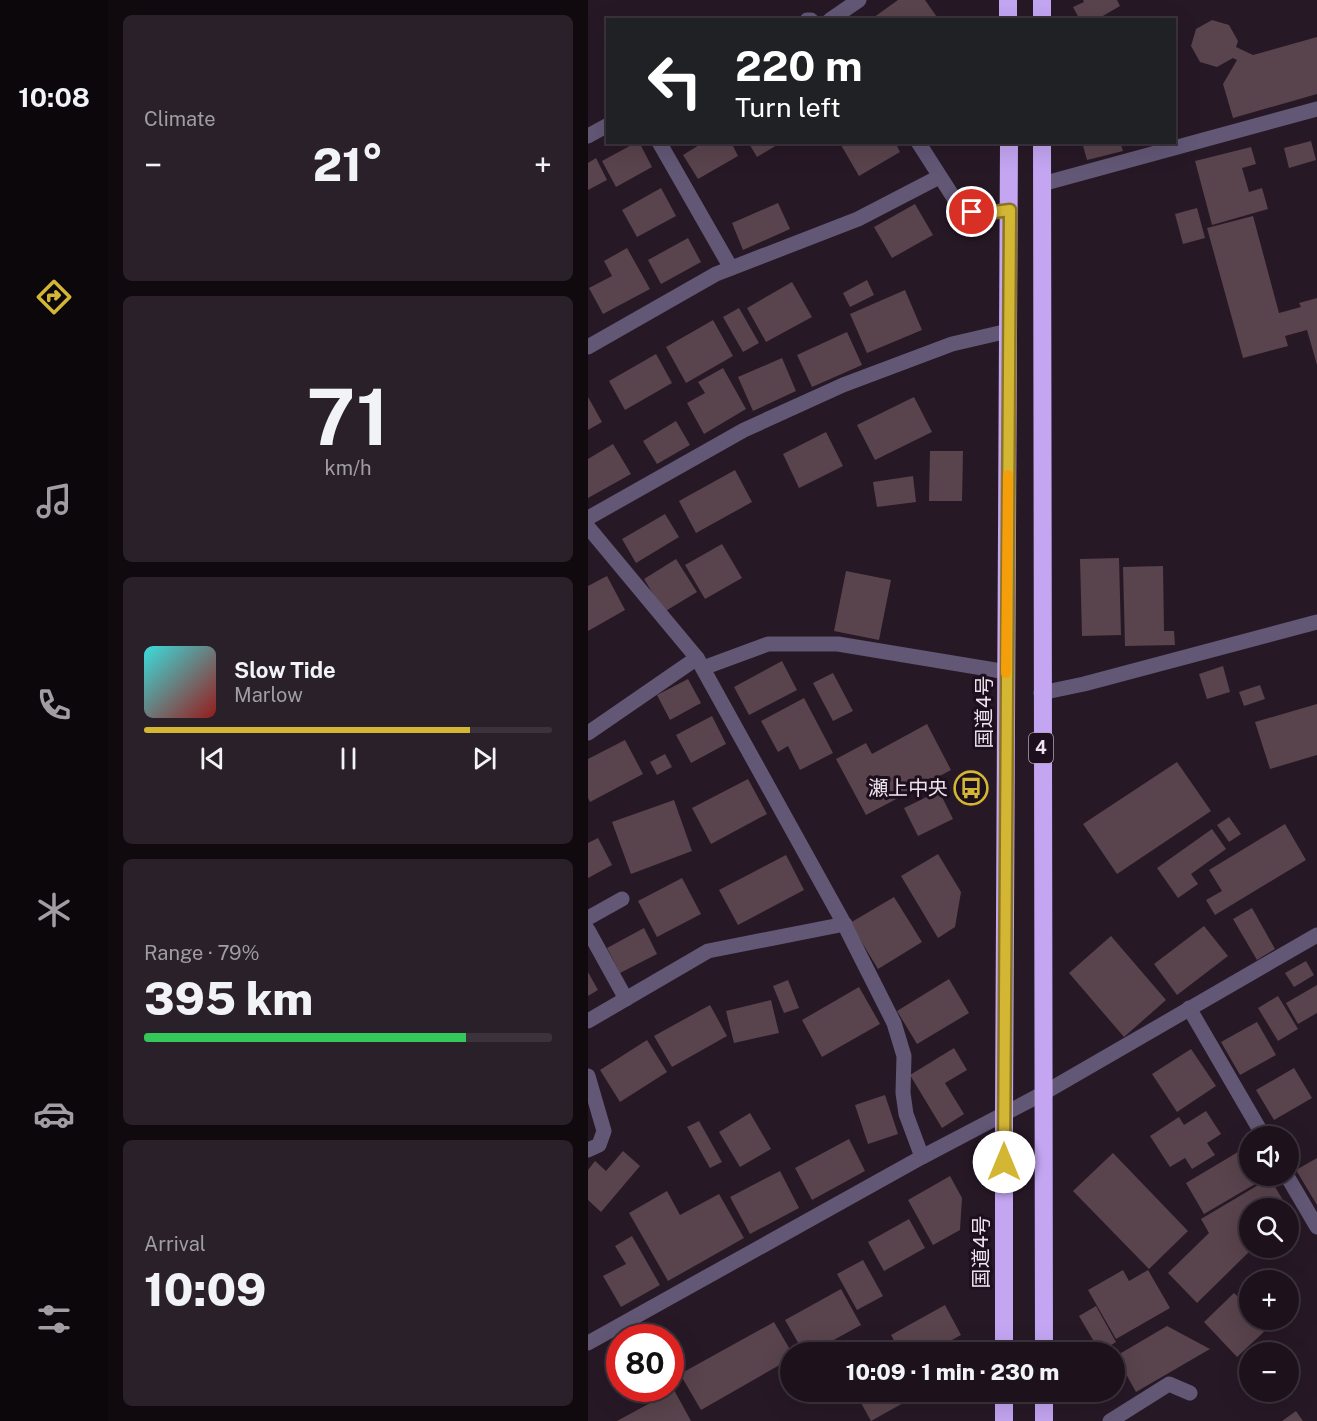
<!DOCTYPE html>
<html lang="en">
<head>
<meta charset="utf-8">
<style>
  :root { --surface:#1d121c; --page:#2a2029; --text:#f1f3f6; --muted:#a09ea3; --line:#3b323b; --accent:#d4b635 }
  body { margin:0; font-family:"Public Sans","Noto Sans JP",sans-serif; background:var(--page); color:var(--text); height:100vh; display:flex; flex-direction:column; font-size:22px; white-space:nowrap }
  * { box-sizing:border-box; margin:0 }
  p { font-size:20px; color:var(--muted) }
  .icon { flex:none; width:33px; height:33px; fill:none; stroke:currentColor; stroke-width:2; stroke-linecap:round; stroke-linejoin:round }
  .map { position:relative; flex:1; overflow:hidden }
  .side { display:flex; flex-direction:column; gap:15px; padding:15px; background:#100a0f; width:480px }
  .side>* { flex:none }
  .hud { position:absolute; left:18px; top:18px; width:570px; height:126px; border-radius:0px; box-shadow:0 6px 24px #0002,0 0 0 2px var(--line); background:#202124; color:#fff; overflow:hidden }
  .fabs { position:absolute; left:651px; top:1126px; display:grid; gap:12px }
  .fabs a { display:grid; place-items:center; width:60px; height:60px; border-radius:50%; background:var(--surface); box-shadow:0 6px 24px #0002,0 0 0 2px var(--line); font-size:30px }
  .speed { position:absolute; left:18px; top:1324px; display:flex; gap:12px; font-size:30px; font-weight:700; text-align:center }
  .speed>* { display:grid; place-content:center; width:78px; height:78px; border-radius:50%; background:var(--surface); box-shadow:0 6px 24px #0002,0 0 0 2px var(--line); line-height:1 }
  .speed .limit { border:9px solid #d22; background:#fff; color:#111 }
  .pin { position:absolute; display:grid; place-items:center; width:51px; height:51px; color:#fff; margin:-26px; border:3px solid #fff; border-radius:50%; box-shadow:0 2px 6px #0007 }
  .me { position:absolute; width:66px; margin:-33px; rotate:0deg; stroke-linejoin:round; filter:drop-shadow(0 0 4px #0008) }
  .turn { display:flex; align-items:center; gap:21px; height:126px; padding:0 30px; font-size:27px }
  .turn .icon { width:78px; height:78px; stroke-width:2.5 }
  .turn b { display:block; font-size:42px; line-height:51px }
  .big { font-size:45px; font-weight:800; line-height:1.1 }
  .side .widget { flex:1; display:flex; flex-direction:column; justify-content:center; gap:9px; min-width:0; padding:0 21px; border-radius:9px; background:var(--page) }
  .side .dial { align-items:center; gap:0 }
  .dial b { font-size:78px; line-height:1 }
  .song { display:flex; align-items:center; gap:18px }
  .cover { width:72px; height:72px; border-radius:9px; background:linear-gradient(135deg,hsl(180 70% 55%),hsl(0 70% 35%)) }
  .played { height:6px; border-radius:3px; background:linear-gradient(90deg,var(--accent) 80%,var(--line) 80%) }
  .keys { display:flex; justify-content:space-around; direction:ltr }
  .heat { display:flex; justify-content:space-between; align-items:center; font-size:33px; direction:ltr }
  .charge { height:9px; border-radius:4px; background:linear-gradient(90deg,#34c759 79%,var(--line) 0) }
  .trip { position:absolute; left:192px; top:1342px; width:345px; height:60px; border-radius:30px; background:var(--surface); box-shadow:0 6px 24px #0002,0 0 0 2px var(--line); font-weight:800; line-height:60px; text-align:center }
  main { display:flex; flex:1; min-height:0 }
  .tabs { display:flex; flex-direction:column; width:108px; justify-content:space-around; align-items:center; background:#0c070b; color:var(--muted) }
  .tabs .icon { width:42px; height:42px }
  .tabs .on { color:var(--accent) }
  .tabs b { font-size:27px; color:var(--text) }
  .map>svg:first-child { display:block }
  .building { fill:#59434c }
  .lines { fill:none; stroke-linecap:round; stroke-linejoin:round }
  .minor { stroke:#625775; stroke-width:15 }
  .highway { stroke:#c3a5f1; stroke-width:18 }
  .route-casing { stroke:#8a7622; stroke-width:15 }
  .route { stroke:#d4b635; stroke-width:10 }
  .slow { stroke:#f59e0b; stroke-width:10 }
  .labels { text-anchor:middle; stroke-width:6; stroke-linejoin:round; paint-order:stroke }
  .shield { fill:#1d0f1d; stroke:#afa3af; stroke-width:1.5 }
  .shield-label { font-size:18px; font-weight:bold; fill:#eee3ed }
  .street-label { font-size:20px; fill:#eee3ed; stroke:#1d0f1d }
  .poi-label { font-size:20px; fill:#eee3ed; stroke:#1d0f1d; text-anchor:end }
</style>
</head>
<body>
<main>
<nav class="tabs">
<b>10:08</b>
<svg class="icon on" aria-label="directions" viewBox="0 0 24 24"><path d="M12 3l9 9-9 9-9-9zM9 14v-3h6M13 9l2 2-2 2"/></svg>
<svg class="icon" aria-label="music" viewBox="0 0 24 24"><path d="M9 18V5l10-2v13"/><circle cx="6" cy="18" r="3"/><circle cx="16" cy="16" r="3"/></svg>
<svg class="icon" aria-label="phone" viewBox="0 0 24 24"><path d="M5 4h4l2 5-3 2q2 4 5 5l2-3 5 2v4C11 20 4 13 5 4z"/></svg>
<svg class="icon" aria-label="climate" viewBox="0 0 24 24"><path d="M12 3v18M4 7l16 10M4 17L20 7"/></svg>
<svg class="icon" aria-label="car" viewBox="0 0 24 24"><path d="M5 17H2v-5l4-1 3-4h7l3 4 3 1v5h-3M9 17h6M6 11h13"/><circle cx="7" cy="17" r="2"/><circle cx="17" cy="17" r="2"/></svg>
<svg class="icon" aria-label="filters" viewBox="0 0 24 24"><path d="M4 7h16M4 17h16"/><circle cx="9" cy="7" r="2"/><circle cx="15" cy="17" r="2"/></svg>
</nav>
<section class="side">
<div class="widget"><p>Climate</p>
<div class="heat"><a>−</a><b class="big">21°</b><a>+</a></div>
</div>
<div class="widget dial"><b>71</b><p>km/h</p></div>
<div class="widget">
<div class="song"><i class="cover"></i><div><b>Slow Tide</b><p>Marlow</p></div></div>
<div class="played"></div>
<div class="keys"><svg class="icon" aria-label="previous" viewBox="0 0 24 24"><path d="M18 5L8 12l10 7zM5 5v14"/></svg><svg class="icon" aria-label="pause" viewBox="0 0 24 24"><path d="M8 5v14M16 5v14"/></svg><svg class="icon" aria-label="next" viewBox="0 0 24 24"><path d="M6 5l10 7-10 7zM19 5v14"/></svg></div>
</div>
<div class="widget"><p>Range · 79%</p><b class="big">395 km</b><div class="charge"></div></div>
<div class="widget"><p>Arrival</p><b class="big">10:09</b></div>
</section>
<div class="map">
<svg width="729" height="1421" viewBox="0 0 729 1421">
  <rect width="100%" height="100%" fill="#271826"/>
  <g class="building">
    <polygon points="310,0 337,0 351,20 282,20"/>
    <polygon points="495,0 529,0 532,6 508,20 492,20 485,7 496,2"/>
    <polygon points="624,20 641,25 650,41 648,47 665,55 729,37 729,94 645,118 635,84 649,60 645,58 629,67 612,62 603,46 608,29"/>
    <polygon points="723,141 728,160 701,168 696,148"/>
    <polygon points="49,142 51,142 64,167 28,187 14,161"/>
    <polygon points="116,142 143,142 150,156 110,179 95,155"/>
    <polygon points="160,142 194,142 169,157"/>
    <polygon points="257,142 307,142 312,152 271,176 253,145"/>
    <polygon points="494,142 532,142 535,151 499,160"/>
    <polygon points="663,147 668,164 654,168 661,192 674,188 680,209 624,225 607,161"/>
    <polygon points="8,158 19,180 0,190 0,163"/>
    <polygon points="73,188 88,216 49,237 34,210"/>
    <polygon points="190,203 202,229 155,250 144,223"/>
    <polygon points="327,204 345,235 304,258 286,227"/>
    <polygon points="609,208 617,238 595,244 587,214"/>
    <polygon points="665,216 691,313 713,307 711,303 729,298 729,365 719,330 697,336 700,346 655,358 619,228"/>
    <polygon points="100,238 113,262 73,284 60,260"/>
    <polygon points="39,248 62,289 15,314 1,288 24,276 16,261"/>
    <polygon points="279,280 286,295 262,307 255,293"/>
    <polygon points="204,282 224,317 178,342 159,308"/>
    <polygon points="317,290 334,330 279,353 262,314"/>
    <polygon points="151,308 171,343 155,352 135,317"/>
    <polygon points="125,320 145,356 98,383 78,347"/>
    <polygon points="259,332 274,365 224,387 209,355"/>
    <polygon points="68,354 84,383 37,410 21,381"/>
    <polygon points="194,358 208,391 165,411 150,377"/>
    <polygon points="135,368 158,409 116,434 99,403 117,393 110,382"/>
    <polygon points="0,397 14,422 0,430"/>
    <polygon points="326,397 344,432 287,460 269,425"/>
    <polygon points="88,421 102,445 69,464 55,441"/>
    <polygon points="238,432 255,466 211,488 195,454"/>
    <polygon points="25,444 43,474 0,498 0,459"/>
    <polygon points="342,451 375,451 374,501 341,501"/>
    <polygon points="147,470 164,502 108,533 91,501"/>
    <polygon points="325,476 328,502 289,507 285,482"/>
    <polygon points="77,514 91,537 48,563 34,539"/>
    <polygon points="134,544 154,578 117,599 97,565"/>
    <polygon points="531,558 533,635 494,636 492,559"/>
    <polygon points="88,559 109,592 76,612 56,579"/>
    <polygon points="575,566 576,631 586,631 587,645 537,646 535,567"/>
    <polygon points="258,571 303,580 291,640 246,631"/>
    <polygon points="19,576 37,610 0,631 0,586"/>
    <polygon points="194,661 209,690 161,715 146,687"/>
    <polygon points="635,666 642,692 619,699 611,674"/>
    <polygon points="245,673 265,711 245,721 225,683"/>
    <polygon points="100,679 113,703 82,720 69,695"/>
    <polygon points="672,685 677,699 656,706 651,692"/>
    <polygon points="216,698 245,753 212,770 200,746 190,752 173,721"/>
    <polygon points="729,704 729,755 682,769 667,722"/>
    <polygon points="124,716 138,744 103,763 88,735"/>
    <polygon points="339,724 363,770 278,815 248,759 278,743 284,754"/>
    <polygon points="37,740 55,774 2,802 0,798 0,759"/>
    <polygon points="77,754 84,767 69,775 62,762"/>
    <polygon points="589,762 623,811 529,874 495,824"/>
    <polygon points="160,779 179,814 123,844 104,808"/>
    <polygon points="351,791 365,819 330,836 316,808"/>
    <polygon points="86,800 104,851 43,874 24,822"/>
    <polygon points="641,817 653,834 641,842 629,825"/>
    <polygon points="697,824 718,860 627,915 618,900 634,891 621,870"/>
    <polygon points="624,829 638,849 603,874 610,884 590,898 569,868"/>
    <polygon points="10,838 24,865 0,878 0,843"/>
    <polygon points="350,854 373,892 367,927 350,938 313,876"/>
    <polygon points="198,855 216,890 150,925 131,890"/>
    <polygon points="94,878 113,914 69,937 50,901"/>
    <polygon points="306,897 334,942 290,969 262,923"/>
    <polygon points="664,908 687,949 669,960 645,919"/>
    <polygon points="616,926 640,956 589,995 566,964"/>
    <polygon points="56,928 69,954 32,973 19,948"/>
    <polygon points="523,936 578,1000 536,1037 481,973"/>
    <polygon points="718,961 726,975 706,987 697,973"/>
    <polygon points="0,972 10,990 0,996"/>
    <polygon points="361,979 381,1013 329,1044 309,1011"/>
    <polygon points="200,980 211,1008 196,1013 185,986"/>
    <polygon points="729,985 729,1013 710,1024 698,1003"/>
    <polygon points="271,987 292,1024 234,1057 214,1020"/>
    <polygon points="690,996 710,1029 690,1041 670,1008"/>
    <polygon points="183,1000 191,1033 146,1043 138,1011"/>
    <polygon points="122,1005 139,1036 84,1067 66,1036"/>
    <polygon points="669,1022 688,1055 652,1075 633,1042"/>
    <polygon points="59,1040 79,1072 32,1102 12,1070"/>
    <polygon points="366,1048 379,1070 357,1083 376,1114 354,1128 322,1075"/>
    <polygon points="603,1049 628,1086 589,1112 564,1074"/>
    <polygon points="706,1068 724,1098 686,1120 668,1090"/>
    <polygon points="297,1095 310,1134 280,1144 267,1105"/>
    <polygon points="618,1111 633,1134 619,1143 627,1155 604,1169 597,1158 582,1167 562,1136 591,1117 596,1125"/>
    <polygon points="162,1113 183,1149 152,1167 131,1132"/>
    <polygon points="111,1121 134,1162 122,1168 99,1127"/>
    <polygon points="261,1139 277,1171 224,1200 207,1168"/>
    <polygon points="655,1149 662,1160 662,1176 671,1176 674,1180 616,1214 598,1183"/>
    <polygon points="35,1151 52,1166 13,1212 0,1200 0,1170 7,1161 18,1171"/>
    <polygon points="525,1153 600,1231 561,1269 485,1191"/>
    <polygon points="729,1158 729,1205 708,1170"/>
    <polygon points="192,1171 211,1208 162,1234 142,1197"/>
    <polygon points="362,1176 374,1198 372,1230 345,1245 320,1200"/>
    <polygon points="682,1178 700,1209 662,1209 662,1248 665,1248 609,1303 580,1273 621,1233 613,1219"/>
    <polygon points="79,1191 92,1215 131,1194 156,1238 80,1281 41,1213"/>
    <polygon points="321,1219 337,1248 296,1271 280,1242"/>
    <polygon points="44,1236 72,1285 33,1307 15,1276 38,1264 27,1246"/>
    <polygon points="275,1260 295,1296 269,1310 249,1274"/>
    <polygon points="535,1270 541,1281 560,1270 582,1308 528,1339 500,1290"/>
    <polygon points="253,1289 273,1325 222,1353 216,1353 197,1320"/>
    <polygon points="646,1293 662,1308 662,1320 673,1320 680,1328 649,1357 616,1322"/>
    <polygon points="357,1305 373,1335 340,1353 313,1353 303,1335"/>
    <polygon points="508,1306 528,1342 512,1352 491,1316"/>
    <polygon points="186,1322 204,1353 202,1359 113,1410 92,1374"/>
    <polygon points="579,1326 622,1349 548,1392 528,1356"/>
    <polygon points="86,1390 103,1421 29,1421"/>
    <polygon points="267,1392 311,1392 317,1402 283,1421"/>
    <polygon points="708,1411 715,1421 694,1421"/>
  </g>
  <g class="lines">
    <g class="minor">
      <polyline points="219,20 223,20"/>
      <polyline points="242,20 271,0"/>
      <polyline points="0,136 20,125"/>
      <polyline points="71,142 143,268"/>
      <polyline points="330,142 371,206 384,212 398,213 422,210"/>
      <polyline points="454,184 729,109"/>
      <polyline points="0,347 128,274 270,219 351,177"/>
      <polyline points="0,518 156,430 255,385 364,344 420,331"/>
      <polyline points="0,527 109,658 253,918 306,1023 316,1056 315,1093 318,1114 334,1157"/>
      <polyline points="115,668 180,644 250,644 419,672"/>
      <polyline points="453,693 496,684 729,622"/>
      <polyline points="0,733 109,658"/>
      <polyline points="0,918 34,899"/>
      <polyline points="0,930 38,999"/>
      <polyline points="601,1008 676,1137"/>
      <polyline points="0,1021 120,951 257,924"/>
      <polyline points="0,1076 16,1131 11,1145 0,1150"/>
      <polyline points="699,1176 729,1227"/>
      <polyline points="0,1343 334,1157 454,1094 729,935"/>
      <polyline points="522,1421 581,1384 602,1393"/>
    </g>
    <g class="highway">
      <polyline points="420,0 420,20"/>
      <polyline points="454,20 454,0"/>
      <polyline points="454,142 456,1353"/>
      <polyline points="416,1353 416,1114 421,142"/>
      <polyline points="416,1392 416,1421"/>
      <polyline points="456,1392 456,1421"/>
    </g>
  </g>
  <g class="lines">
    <g class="route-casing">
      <polyline id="route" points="384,212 398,213 422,210 416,1162"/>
    </g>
    <use href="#route" class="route"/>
    <polyline class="slow" points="418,673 420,475"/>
  </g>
  <defs>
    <g id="bus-ring" transform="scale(1.725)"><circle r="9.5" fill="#1d0f1d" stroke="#d4b635" stroke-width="1.5"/><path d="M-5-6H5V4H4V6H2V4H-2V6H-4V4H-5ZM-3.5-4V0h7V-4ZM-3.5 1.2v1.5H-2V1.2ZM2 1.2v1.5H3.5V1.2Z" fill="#d4b635"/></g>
  </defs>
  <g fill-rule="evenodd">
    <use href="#bus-ring" x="383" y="788"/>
  </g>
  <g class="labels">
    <rect class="shield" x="441" y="733" width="24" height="30" rx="4.5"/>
    <g class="shield-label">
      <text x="453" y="754">4</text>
    </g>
    <g class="street-label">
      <text transform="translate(396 712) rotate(-90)" y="7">国道4号</text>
      <text transform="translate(393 1252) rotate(-90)" y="7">国道4号</text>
    </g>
    <g class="poi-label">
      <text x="360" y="795">瀬上中央</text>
    </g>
  </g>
</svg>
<div class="fabs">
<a><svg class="icon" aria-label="sound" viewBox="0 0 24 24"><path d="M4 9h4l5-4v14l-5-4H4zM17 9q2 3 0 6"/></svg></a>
<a><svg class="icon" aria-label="search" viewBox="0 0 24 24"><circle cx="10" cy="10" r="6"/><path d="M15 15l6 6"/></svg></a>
<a>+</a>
<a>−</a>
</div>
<div class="speed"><div class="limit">80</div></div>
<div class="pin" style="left:384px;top:212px;background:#d93025"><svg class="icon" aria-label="arrive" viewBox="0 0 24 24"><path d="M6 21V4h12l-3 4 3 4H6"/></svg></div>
<svg class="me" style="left:416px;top:1162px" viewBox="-20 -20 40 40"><circle r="19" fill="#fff"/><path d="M0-13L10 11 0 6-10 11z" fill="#d4b635"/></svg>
<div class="trip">10:09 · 1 min · 230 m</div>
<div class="hud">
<div class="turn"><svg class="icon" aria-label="left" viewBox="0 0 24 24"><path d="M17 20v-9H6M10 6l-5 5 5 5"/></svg><div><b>220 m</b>Turn left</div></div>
</div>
</div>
</main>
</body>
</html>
